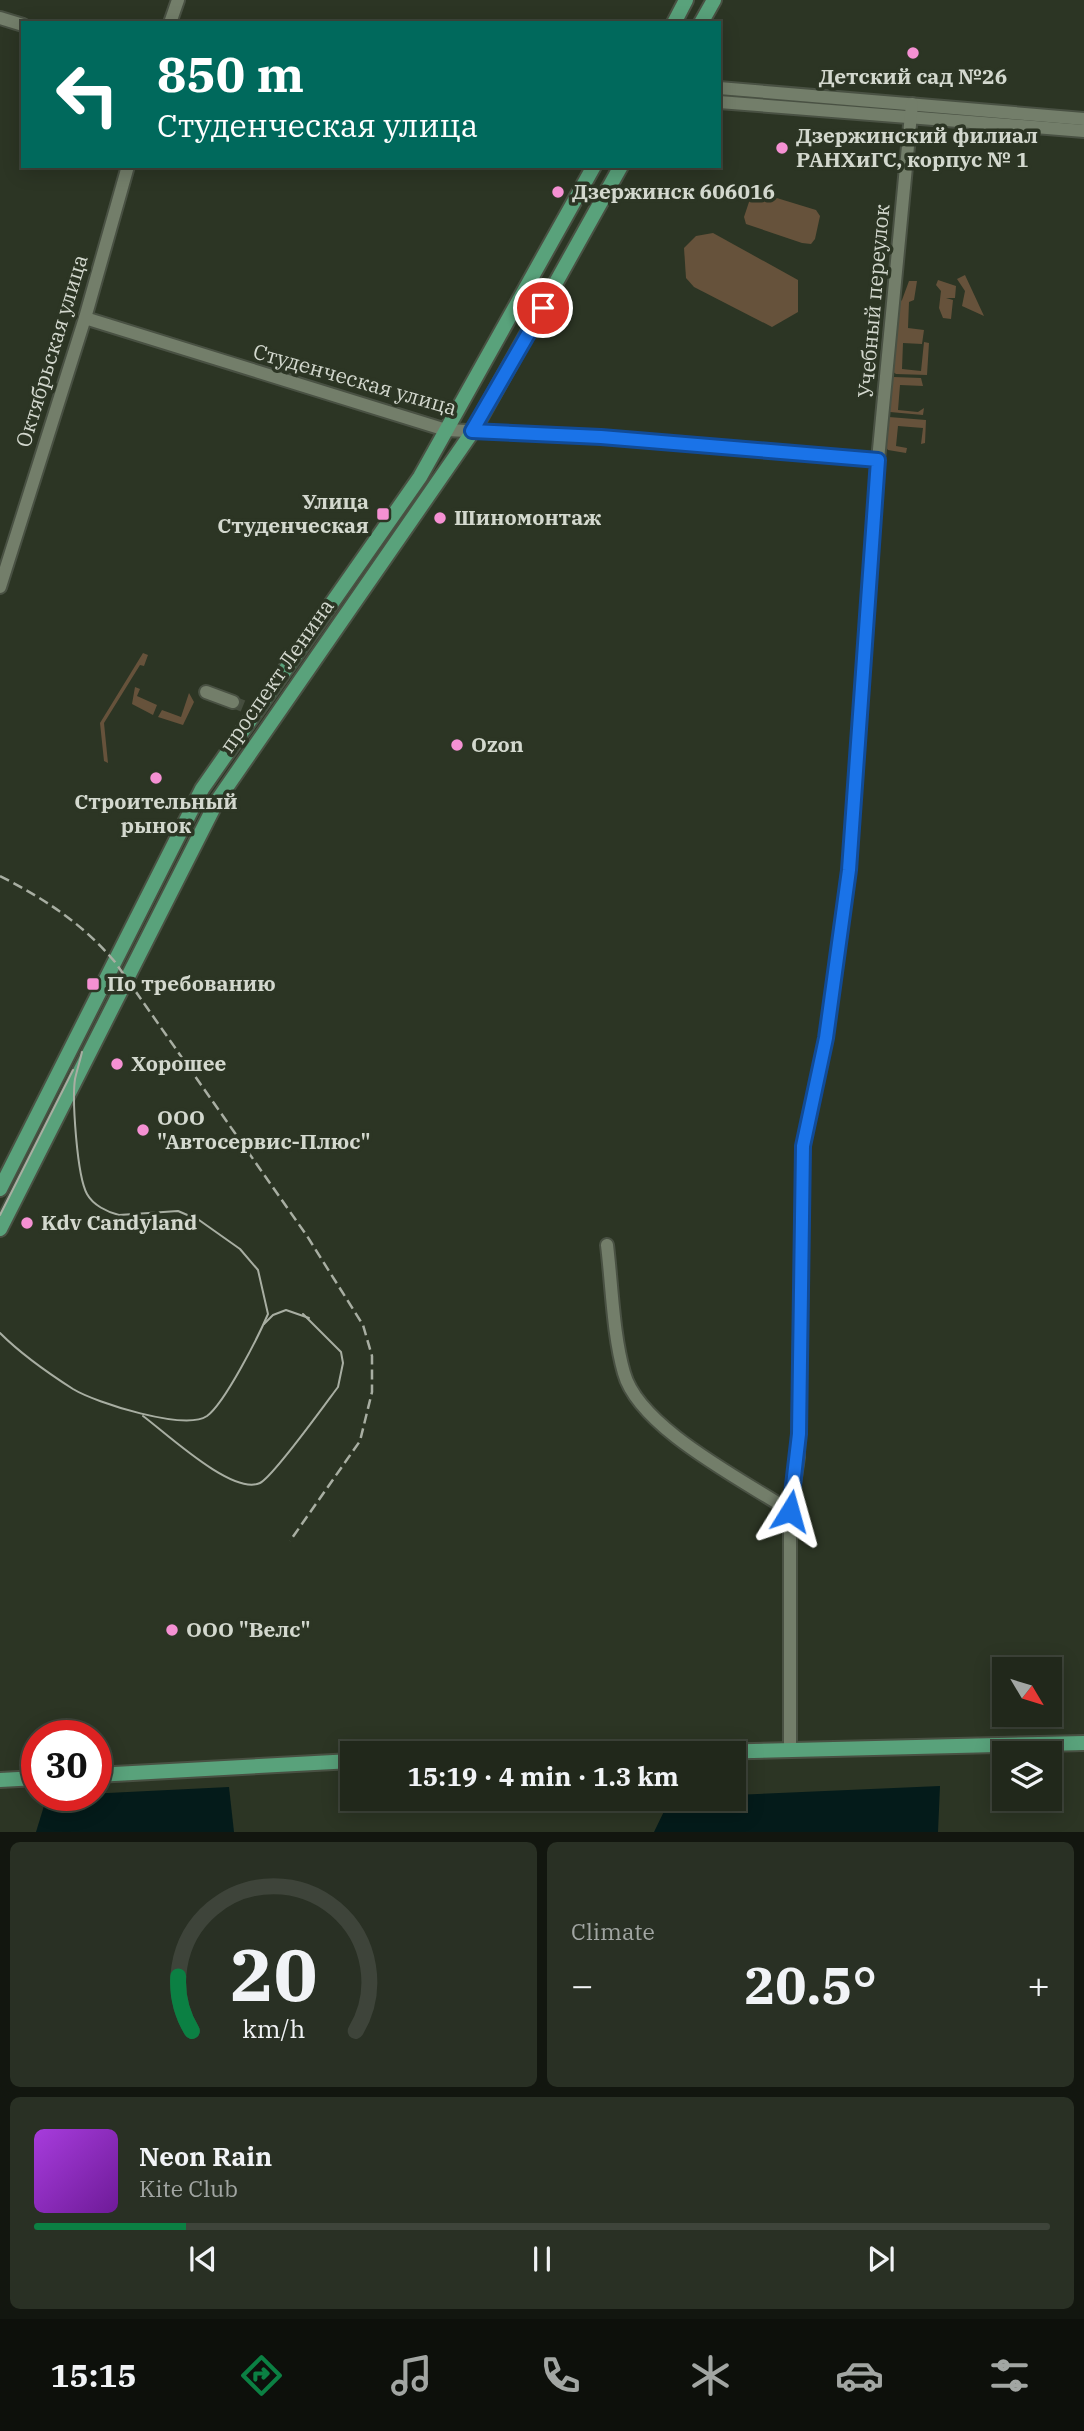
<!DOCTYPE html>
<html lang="en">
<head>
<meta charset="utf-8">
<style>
  :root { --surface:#21281b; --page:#293024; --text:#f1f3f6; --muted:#a2a6a3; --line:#3e443a; --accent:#0b8043 }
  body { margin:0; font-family:"IBM Plex Serif",serif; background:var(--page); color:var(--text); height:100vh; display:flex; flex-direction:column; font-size:26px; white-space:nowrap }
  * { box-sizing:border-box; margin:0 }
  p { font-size:23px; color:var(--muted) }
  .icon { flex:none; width:38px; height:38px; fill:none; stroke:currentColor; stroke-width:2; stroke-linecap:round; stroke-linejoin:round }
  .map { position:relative; height:1832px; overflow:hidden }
  .panel { display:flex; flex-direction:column; gap:10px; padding:10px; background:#12160f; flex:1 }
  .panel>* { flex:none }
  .top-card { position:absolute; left:21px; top:21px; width:700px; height:147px; border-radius:0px; box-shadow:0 4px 18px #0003,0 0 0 2px var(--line); background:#00695c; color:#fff; overflow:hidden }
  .needle { width:46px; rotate:128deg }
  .fabs { position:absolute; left:992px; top:1657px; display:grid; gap:14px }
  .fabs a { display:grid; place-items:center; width:70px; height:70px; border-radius:0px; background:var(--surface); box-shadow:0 4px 18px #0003,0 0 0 2px var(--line); font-size:35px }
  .speed { position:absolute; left:21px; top:1720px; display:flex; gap:14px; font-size:35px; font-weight:700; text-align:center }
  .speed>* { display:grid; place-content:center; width:91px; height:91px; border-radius:50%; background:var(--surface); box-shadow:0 4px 18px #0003,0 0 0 2px var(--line); line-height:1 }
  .speed .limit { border:10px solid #d22; background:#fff; color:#111 }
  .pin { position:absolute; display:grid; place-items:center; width:60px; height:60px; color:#fff; margin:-30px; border:4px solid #fff; border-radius:50%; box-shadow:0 2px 7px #0007 }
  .me { position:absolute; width:77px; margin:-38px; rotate:8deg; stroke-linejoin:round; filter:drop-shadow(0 0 5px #0008) }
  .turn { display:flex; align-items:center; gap:24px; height:147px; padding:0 21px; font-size:32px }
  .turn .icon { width:91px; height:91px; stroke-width:2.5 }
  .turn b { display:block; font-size:49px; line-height:60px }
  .big { font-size:52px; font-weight:700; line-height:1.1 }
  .panel .card { flex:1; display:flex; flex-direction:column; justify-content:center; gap:10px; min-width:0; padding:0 24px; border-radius:10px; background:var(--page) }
  .panel .dial { align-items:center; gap:0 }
  .dial svg { height:182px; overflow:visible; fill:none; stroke:var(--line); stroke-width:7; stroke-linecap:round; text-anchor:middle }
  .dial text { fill:var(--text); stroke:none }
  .song { display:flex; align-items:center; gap:21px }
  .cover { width:84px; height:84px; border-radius:10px; background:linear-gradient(135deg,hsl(280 70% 55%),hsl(280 70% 35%)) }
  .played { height:7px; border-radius:4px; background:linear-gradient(90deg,var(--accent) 15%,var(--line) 15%) }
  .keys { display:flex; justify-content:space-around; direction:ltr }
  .heat { display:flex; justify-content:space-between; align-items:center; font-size:38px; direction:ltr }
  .panel .tiles { flex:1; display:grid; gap:10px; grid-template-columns:1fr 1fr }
  .card:last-child { grid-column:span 2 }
  .trip { position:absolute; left:340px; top:1741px; width:406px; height:70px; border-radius:0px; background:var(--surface); box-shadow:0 4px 18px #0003,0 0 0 2px var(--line); font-weight:700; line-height:70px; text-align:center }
  .tabs { display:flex; height:112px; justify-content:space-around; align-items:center; background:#0d100b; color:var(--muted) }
  .tabs .icon { width:49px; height:49px }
  .tabs .current { color:var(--accent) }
  .tabs b { font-size:32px; color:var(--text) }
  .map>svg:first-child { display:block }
  .green { fill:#66523b }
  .water { fill:#041b1a }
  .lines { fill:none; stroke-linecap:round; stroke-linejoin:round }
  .minor-tunnel { stroke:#454d3e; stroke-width:12; stroke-dasharray:12 6; stroke-linecap:butt }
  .minor-casing { stroke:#495143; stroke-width:16 }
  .major-casing { stroke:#495143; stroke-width:18 }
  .minor { stroke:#737e6a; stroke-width:12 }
  .major { stroke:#59a27b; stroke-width:14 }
  .tram { stroke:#a8aea2; stroke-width:2 }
  .rail { stroke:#a8aea2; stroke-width:2.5; stroke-dasharray:10 5; stroke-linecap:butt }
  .route-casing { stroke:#114b97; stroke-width:18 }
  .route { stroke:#1a73e8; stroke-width:12 }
  .poi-dot { fill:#f591d3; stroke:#2c3524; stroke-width:2.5 }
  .labels { text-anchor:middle; stroke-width:7; stroke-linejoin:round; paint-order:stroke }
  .poi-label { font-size:21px; font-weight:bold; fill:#d3d8ce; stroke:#2c3524; text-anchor:start }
  .street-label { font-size:21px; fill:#d3d8ce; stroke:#2c3524 }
</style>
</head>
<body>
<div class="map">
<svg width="1084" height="1833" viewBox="0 0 1084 1833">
  <rect width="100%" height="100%" fill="#2c3524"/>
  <g class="green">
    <polygon points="757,192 816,210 820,216 815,239 811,244 802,243 746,224 744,217 751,196"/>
    <polygon points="713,233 798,280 798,312 772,327 694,287 686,278 684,248 696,236"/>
    <polygon points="965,275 984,316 962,306 965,291 957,279"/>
    <polygon points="938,280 956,286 955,298 946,298 953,300 951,319 943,318 939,308 941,291 936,285"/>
    <polygon points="909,281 917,281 914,300 909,302 908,328 924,330 922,344 903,343 902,369 921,371 924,342 929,343 927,375 896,374 892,371 895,306 902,300"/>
    <polygon points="894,377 921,378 923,386 900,385 898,410 918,412 924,408 923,415 890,412 886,403 889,381"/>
    <polygon points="889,417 926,420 925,443 921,444 923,428 898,426 896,446 907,448 906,453 888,450 883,443 885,419"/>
    <polygon points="143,653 148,655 144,666 140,665 104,723 108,763 104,761 100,723"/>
    <polygon points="135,687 140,689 137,696 157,705 153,715 132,704"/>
    <polygon points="189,693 194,702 183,725 158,717 162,710 181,717"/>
  </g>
  <g class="water">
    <polygon points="940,1786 938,1832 654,1832 670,1799 733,1799 733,1795"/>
    <polygon points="229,1787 234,1832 36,1832 47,1796"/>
  </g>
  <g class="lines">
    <polyline class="minor-tunnel" points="233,702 243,706"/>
    <g class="minor-casing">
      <g id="minor">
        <polyline points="0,18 23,25"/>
        <polyline points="170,23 178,0"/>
        <polyline points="719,88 1084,119"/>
        <polyline points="719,102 1084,131"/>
        <polyline points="85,318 446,430 601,437 878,460"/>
        <polyline points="0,587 85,318 128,166"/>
        <polyline points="206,692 233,702"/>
        <path d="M607,1245C612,1286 613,1335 624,1373C639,1428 743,1480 790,1511"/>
        <polyline points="790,1750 790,1511 798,1457 803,1146 826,1038 849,871 878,460 912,104"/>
      </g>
    </g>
    <g class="major-casing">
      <g id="major">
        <polyline points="674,23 686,0"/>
        <polyline points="701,23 714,0"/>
        <polyline points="0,1189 202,789 420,477 594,166"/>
        <polyline points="0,1229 217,801 473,431 621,166"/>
        <polyline points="624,1754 1084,1743"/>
        <polyline points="96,1775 352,1761"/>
        <polyline points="0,1780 37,1778"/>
      </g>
    </g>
    <use href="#minor" class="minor"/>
    <use href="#major" class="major"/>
    <g class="tram">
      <polyline points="0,1215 73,1070"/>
      <polyline points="264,1324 273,1315 286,1310 309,1318"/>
      <path d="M0,1333C21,1354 48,1373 73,1389C96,1403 185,1431 207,1416C225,1403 259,1335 268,1314L258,1270L240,1249L199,1220L178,1211L119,1215C107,1212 93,1205 87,1194C77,1176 72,1100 75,1079C77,1070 80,1061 82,1052"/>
      <path d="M143,1416C166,1433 233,1496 260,1483C273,1477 326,1403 338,1387L343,1363L341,1352L303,1314"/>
    </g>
    <path class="rail" d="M0,876C45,899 83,924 115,962L307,1236L363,1325L372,1356V1392L360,1441L290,1541"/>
  </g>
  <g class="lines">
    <g class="route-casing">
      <polyline id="route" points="543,308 472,431 601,437 878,460 849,870 826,1038 803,1146 799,1434 790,1511"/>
    </g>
    <use href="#route" class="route"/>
  </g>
  <g class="poi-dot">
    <circle cx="913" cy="53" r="7"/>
    <circle cx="782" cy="148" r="7"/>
    <circle cx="558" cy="192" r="7"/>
    <rect x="376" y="507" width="14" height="14" rx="3.5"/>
    <circle cx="440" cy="518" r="7"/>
    <circle cx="457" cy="745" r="7"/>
    <circle cx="156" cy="778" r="7"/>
    <rect x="86" y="977" width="14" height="14" rx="3.5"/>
    <circle cx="117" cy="1064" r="7"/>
    <circle cx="143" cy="1130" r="7"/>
    <circle cx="27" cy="1223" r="7"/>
    <circle cx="172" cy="1630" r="7"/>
  </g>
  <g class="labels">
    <g class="poi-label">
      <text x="913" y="84" text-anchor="middle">Детский сад №26</text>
      <text x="796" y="143">Дзержинский филиал<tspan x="796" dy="24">РАНХиГС, корпус № 1</tspan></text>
      <text x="572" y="199">Дзержинск 606016</text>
      <text x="369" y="509" text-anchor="end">Улица<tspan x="369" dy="24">Студенческая</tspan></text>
      <text x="454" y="525">Шиномонтаж</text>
      <text x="471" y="752">Ozon</text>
      <text x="156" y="809" text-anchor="middle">Строительный<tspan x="156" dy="24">рынок</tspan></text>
      <text x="107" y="991">По требованию</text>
      <text x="131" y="1071">Хорошее</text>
      <text x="157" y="1125">ООО<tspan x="157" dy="24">"Автосервис-Плюс"</tspan></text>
      <text x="41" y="1230">Kdv Candyland</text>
      <text x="186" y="1637">ООО "Велс"</text>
    </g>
    <g class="street-label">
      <text transform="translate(874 301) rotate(-85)" y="7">Учебный переулок</text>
      <text transform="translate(52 351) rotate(-73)" y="7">Октябрьская улица</text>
      <text transform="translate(355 380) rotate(16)" y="7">Студенческая улица</text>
      <text transform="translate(277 676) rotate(-55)" y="7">проспект Ленина</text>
    </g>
  </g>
</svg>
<div class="fabs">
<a><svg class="needle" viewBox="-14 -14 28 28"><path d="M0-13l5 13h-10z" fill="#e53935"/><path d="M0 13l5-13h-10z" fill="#a2a6a3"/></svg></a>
<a><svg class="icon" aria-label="layers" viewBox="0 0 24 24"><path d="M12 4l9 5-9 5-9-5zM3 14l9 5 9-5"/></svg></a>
</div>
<div class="speed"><div class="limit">30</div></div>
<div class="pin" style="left:543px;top:308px;background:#d93025"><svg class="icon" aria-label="arrive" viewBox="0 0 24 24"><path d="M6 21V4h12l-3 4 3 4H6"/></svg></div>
<svg class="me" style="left:790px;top:1511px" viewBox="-20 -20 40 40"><path d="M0-17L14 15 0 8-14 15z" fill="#1a73e8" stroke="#fff" stroke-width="4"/></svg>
<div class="trip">15:19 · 4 min · 1.3 km</div>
<div class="top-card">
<div class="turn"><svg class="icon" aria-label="left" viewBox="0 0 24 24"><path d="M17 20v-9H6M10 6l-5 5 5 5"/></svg><div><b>850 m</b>Студенческая улица</div></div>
</div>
</div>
<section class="panel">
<div class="tiles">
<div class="card dial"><svg viewBox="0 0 100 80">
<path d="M14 69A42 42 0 1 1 86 69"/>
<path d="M14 69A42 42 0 0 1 8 45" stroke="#0b8043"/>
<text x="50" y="56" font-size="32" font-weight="700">20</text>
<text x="50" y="72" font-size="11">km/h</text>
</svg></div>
<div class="card"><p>Climate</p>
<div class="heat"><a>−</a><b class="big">20.5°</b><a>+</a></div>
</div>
<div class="card">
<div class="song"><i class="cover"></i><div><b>Neon Rain</b><p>Kite Club</p></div></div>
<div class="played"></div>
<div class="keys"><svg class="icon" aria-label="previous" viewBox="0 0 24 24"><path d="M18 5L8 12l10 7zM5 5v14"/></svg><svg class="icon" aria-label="pause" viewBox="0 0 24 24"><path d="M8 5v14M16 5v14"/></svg><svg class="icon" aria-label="next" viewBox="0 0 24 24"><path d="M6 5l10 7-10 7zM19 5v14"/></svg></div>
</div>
</div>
</section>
<nav class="tabs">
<b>15:15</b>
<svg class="icon current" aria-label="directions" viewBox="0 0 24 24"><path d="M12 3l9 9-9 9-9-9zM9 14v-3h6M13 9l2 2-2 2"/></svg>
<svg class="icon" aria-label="music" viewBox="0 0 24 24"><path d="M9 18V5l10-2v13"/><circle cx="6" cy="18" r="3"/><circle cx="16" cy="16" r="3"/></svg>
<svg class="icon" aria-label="phone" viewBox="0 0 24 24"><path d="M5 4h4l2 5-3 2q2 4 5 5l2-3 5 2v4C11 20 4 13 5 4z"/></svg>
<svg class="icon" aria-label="climate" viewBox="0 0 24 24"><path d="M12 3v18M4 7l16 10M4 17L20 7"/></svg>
<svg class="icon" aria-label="car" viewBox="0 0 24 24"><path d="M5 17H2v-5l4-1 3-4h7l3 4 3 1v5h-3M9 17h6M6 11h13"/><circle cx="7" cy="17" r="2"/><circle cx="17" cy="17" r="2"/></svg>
<svg class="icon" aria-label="filters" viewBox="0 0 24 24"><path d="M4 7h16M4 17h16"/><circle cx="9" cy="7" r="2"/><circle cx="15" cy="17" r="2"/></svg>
</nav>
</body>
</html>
